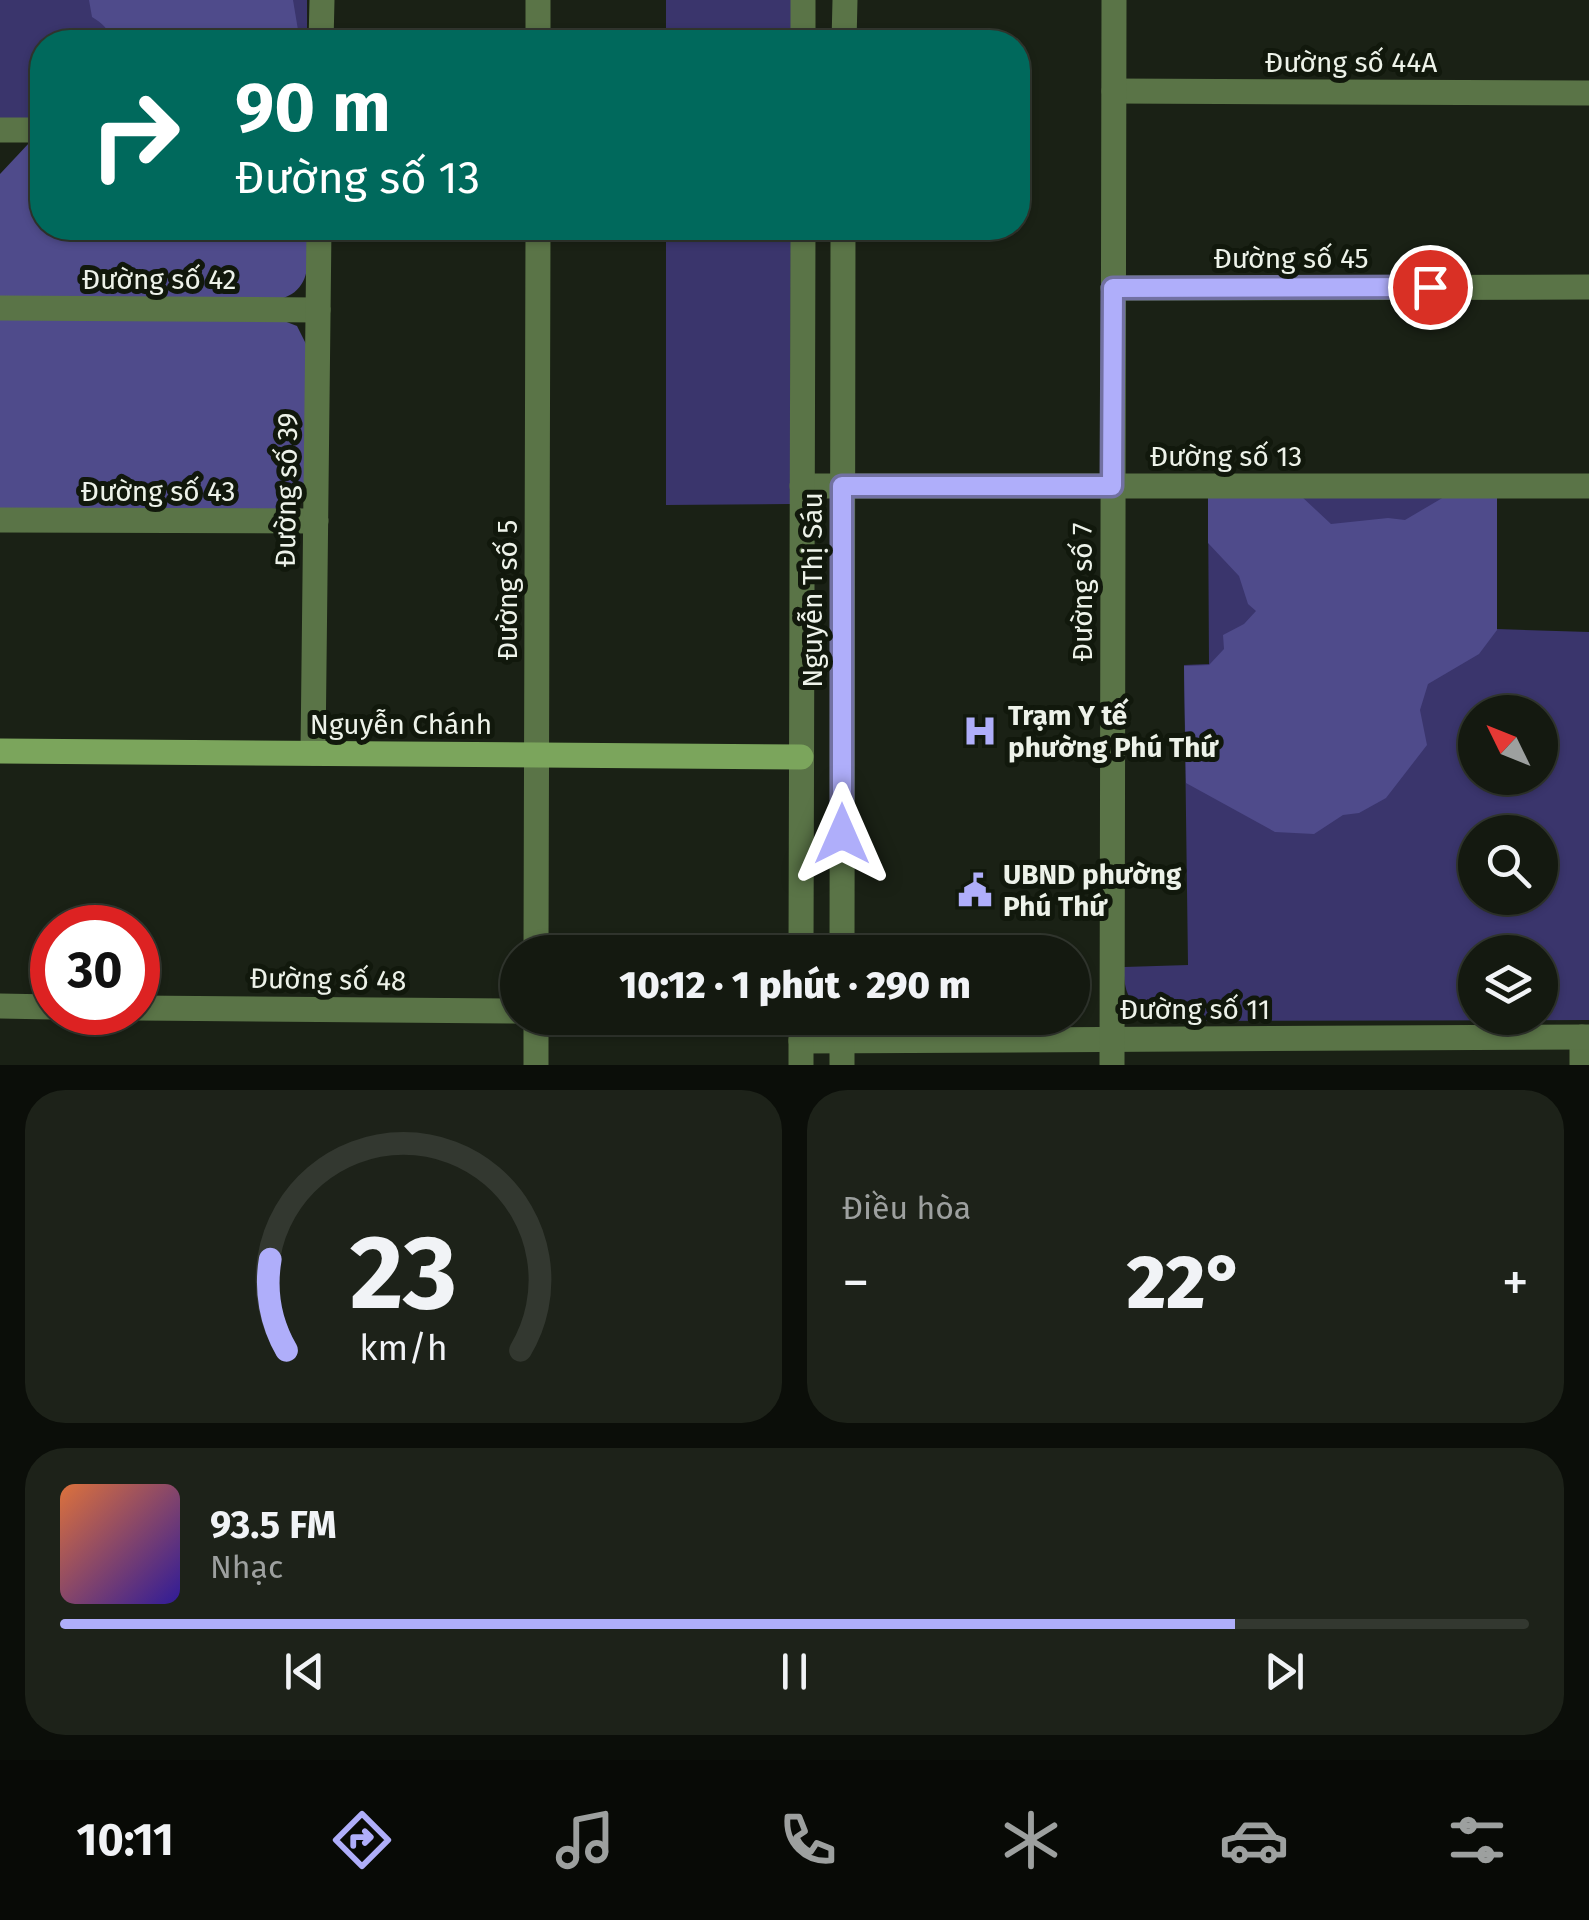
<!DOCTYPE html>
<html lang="vi">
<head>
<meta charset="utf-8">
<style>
  :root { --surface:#141910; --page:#1d2219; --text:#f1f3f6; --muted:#9da09f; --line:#333830; --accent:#afaefa }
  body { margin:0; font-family:"Fira Sans",sans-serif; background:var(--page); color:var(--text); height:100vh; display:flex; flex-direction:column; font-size:38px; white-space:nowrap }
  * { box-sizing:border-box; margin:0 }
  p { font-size:32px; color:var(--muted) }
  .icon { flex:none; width:55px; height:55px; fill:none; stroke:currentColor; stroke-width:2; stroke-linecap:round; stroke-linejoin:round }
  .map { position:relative; height:1065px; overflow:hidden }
  .panel { display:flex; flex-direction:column; gap:25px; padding:25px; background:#0b0e09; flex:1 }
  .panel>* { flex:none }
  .banner { position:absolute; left:30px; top:30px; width:1000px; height:210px; border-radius:40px; box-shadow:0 2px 8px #0004,0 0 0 2px var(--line); background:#00695c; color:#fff; overflow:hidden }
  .needle { width:65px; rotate:313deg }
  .tools { position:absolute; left:1458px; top:695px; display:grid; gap:20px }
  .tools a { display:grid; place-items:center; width:100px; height:100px; border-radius:50%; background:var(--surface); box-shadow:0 2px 8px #0004,0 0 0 2px var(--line); font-size:50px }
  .speed { position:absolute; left:30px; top:905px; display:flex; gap:20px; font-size:50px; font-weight:700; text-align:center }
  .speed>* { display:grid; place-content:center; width:130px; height:130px; border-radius:50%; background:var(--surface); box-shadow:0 2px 8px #0004,0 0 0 2px var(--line); line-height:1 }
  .speed .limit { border:15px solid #d22; background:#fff; color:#111 }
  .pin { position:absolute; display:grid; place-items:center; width:85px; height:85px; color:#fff; margin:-42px; border:5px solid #fff; border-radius:50%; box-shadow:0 2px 10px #0007 }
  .me { position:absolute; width:110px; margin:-55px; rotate:0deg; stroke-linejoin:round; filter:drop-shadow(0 0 8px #0008) }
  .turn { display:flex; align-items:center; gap:35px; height:210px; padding:0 40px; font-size:45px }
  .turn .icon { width:130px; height:130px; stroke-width:2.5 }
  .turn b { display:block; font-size:70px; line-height:85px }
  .big { font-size:75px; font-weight:800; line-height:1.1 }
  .panel .tile { flex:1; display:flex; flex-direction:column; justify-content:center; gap:15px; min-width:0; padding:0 35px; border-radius:40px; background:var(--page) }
  .panel .dial { align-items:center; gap:0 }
  .dial svg { height:260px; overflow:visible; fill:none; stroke:var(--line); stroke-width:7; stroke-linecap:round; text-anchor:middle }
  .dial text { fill:var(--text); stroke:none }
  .song { display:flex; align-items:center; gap:30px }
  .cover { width:120px; height:120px; border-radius:15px; background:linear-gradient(135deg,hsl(20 70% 55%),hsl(250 70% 35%)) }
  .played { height:10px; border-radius:5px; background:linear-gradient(90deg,var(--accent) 80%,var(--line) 80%) }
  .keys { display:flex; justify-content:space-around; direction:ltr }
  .heat { display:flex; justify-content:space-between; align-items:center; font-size:55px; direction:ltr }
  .panel .tiles { flex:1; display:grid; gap:25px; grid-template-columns:1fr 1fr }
  .tile:last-child { grid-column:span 2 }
  .trip { position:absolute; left:500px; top:935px; width:590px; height:100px; border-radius:50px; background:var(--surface); box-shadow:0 2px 8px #0004,0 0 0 2px var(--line); font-weight:800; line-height:100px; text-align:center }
  .tabs { display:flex; height:160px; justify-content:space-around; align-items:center; background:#080a06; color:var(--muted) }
  .tabs .icon { width:70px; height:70px }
  .tabs .selected { color:var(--accent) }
  .tabs b { font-size:45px; color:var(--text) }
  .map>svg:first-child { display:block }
  .green { fill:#3a356c; fill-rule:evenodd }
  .forest { fill:#4f4b8b }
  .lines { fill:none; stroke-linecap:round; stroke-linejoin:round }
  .street { stroke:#5a7447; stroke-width:25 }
  .secondary { stroke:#7ba55c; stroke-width:25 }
  .route-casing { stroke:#7271a2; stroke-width:25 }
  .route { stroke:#afaefa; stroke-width:18 }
  .labels { text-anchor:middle; stroke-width:10; stroke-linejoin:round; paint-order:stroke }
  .street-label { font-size:28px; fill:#edf2e9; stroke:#11180c }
  .poi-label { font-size:28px; font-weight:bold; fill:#edf2e9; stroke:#11180c; text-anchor:start }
</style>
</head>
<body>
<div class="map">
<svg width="1589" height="1065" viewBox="0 0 1589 1065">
  <rect width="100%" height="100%" fill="#1a2115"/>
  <g class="green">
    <polygon points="0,0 307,0 307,42 42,42 42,119 0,119"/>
    <rect x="666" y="0" width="125" height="42"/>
    <polygon points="666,228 791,228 790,504 666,505"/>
    <path d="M1208,496L1497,497V629L1589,632V1020L1158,1021C1132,1008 1123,995 1124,967L1188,965L1184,665L1209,664ZM1475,712H1540V778H1475ZM1475,832H1540V898H1475ZM1475,952H1540V1018H1475Z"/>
  </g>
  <g class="forest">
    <path d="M89,0H293L300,42H110C111,30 102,23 92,17Z"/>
    <path d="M30,142H42V228H308C308,256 314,290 280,299L0,297V174Z"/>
    <polygon points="0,319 284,321 297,326 308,348 305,490 287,508 275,511 0,510"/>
    <polygon points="1208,496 1301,496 1331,524 1388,518 1405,520 1444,497 1497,497 1497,630 1479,654 1428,684 1420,710 1427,745 1386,798 1359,813 1343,815 1314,834 1275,832 1186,783 1184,666 1209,665 1224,649 1223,635 1244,624 1256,611 1248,604 1239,576 1208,543"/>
  </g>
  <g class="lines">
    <g class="street">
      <polyline points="321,42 322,0"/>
      <polyline points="538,42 538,0"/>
      <polyline points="803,42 803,0"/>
      <polyline points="844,42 845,0"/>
      <polyline points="1114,91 1589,93"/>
      <polyline points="0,130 42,130"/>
      <polyline points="1113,288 1589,287"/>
      <polyline points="0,308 318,310"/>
      <polyline points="802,486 1589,486"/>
      <polyline points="0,520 316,521"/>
      <polyline points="313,753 319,228"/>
      <polyline points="536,952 538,228"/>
      <polyline points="801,952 803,228"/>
      <polyline points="842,952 843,228"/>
      <polyline points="0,1006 52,1007"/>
      <polyline points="138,1008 518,1011"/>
      <polyline points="1582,1037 1582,1065"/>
      <polyline points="801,1041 1589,1037"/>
      <polyline points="536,1065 536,1018"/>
      <polyline points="801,1065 801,1018"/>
      <polyline points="842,1065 842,1018"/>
      <polyline points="1112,1065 1114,0"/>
    </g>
    <polyline class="secondary" points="0,751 801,757"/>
  </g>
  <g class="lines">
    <g class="route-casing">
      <polyline id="route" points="842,834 842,486 1112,486 1113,288 1430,287"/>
    </g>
    <use href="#route" class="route"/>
  </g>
  <defs>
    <g id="hospital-bare" transform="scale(2.7)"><path d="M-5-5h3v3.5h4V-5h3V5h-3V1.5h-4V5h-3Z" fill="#afaefa" stroke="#11180c" stroke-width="2.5" paint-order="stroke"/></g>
    <g id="civic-bare" transform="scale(2.7)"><path d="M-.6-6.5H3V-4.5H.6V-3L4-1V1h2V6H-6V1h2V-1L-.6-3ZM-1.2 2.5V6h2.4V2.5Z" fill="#afaefa" stroke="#11180c" stroke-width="2.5" paint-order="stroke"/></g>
  </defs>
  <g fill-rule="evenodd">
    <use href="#hospital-bare" x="980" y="731"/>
    <use href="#civic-bare" x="975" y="890"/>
  </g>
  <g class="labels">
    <g class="street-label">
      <text x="1351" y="72">Đường số 44A</text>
      <text x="1291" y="268">Đường số 45</text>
      <text x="159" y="289">Đường số 42</text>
      <text x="1226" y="466">Đường số 13</text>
      <text transform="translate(286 490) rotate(-89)" y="10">Đường số 39</text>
      <text x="158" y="501">Đường số 43</text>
      <text transform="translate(507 590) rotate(-90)" y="10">Đường số 5</text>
      <text transform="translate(812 590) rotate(-90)" y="10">Nguyễn Thị Sáu</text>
      <text transform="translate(1082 592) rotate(-90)" y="10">Đường số 7</text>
      <text x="401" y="734">Nguyễn Chánh</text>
      <text transform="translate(328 979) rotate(1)" y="10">Đường số 48</text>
      <text x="1195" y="1019">Đường số 11</text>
    </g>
    <g class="poi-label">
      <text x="1008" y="725">Trạm Y tế<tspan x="1008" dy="32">phường Phú Thứ</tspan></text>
      <text x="1003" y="884">UBND phường<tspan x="1003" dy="32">Phú Thứ</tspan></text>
    </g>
  </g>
</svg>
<div class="tools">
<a><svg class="needle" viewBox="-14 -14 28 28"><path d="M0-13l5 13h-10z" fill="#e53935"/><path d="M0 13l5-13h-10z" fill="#9da09f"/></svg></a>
<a><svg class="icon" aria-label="search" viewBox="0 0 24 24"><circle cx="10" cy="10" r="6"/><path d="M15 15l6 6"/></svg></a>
<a><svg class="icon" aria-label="layers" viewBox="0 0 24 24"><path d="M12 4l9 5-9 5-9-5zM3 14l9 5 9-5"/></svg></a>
</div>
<div class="speed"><div class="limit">30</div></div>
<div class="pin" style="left:1430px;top:287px;background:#d93025"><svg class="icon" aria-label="arrive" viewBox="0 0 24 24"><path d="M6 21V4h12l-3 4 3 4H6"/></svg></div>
<svg class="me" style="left:842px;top:834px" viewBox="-20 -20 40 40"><path d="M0-17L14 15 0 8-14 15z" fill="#afaefa" stroke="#fff" stroke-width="4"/></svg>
<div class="trip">10:12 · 1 phút · 290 m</div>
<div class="banner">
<div class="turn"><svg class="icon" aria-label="right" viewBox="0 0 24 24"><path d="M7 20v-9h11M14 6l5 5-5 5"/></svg><div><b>90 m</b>Đường số 13</div></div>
</div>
</div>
<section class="panel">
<div class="tiles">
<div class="tile dial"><svg viewBox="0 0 100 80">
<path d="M14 69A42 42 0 1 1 86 69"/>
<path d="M14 69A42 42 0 0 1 9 41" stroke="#afaefa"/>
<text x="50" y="56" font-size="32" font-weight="700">23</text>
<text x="50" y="72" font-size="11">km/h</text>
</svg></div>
<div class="tile"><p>Điều hòa</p>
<div class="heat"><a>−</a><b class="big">22°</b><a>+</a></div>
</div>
<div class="tile">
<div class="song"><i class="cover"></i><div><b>93.5 FM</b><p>Nhạc</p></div></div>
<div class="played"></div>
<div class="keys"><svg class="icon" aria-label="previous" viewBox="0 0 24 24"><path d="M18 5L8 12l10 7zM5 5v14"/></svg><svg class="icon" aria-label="pause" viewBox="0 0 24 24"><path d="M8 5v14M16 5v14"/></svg><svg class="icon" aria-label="next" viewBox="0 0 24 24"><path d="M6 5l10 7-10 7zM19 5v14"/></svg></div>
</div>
</div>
</section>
<nav class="tabs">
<b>10:11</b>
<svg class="icon selected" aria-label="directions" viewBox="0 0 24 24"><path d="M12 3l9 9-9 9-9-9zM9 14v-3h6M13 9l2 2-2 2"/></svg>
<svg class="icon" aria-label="music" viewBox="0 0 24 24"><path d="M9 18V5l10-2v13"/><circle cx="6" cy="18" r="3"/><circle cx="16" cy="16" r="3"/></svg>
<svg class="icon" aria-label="phone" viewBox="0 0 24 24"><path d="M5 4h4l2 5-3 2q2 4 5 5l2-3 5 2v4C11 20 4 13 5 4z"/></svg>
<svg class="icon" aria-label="climate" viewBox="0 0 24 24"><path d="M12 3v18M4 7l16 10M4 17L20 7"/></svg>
<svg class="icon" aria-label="car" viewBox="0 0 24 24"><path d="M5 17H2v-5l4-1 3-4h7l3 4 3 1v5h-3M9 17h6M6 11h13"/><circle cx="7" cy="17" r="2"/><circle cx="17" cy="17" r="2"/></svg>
<svg class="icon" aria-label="filters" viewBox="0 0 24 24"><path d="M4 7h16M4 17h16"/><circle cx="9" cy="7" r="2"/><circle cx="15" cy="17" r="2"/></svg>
</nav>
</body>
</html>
